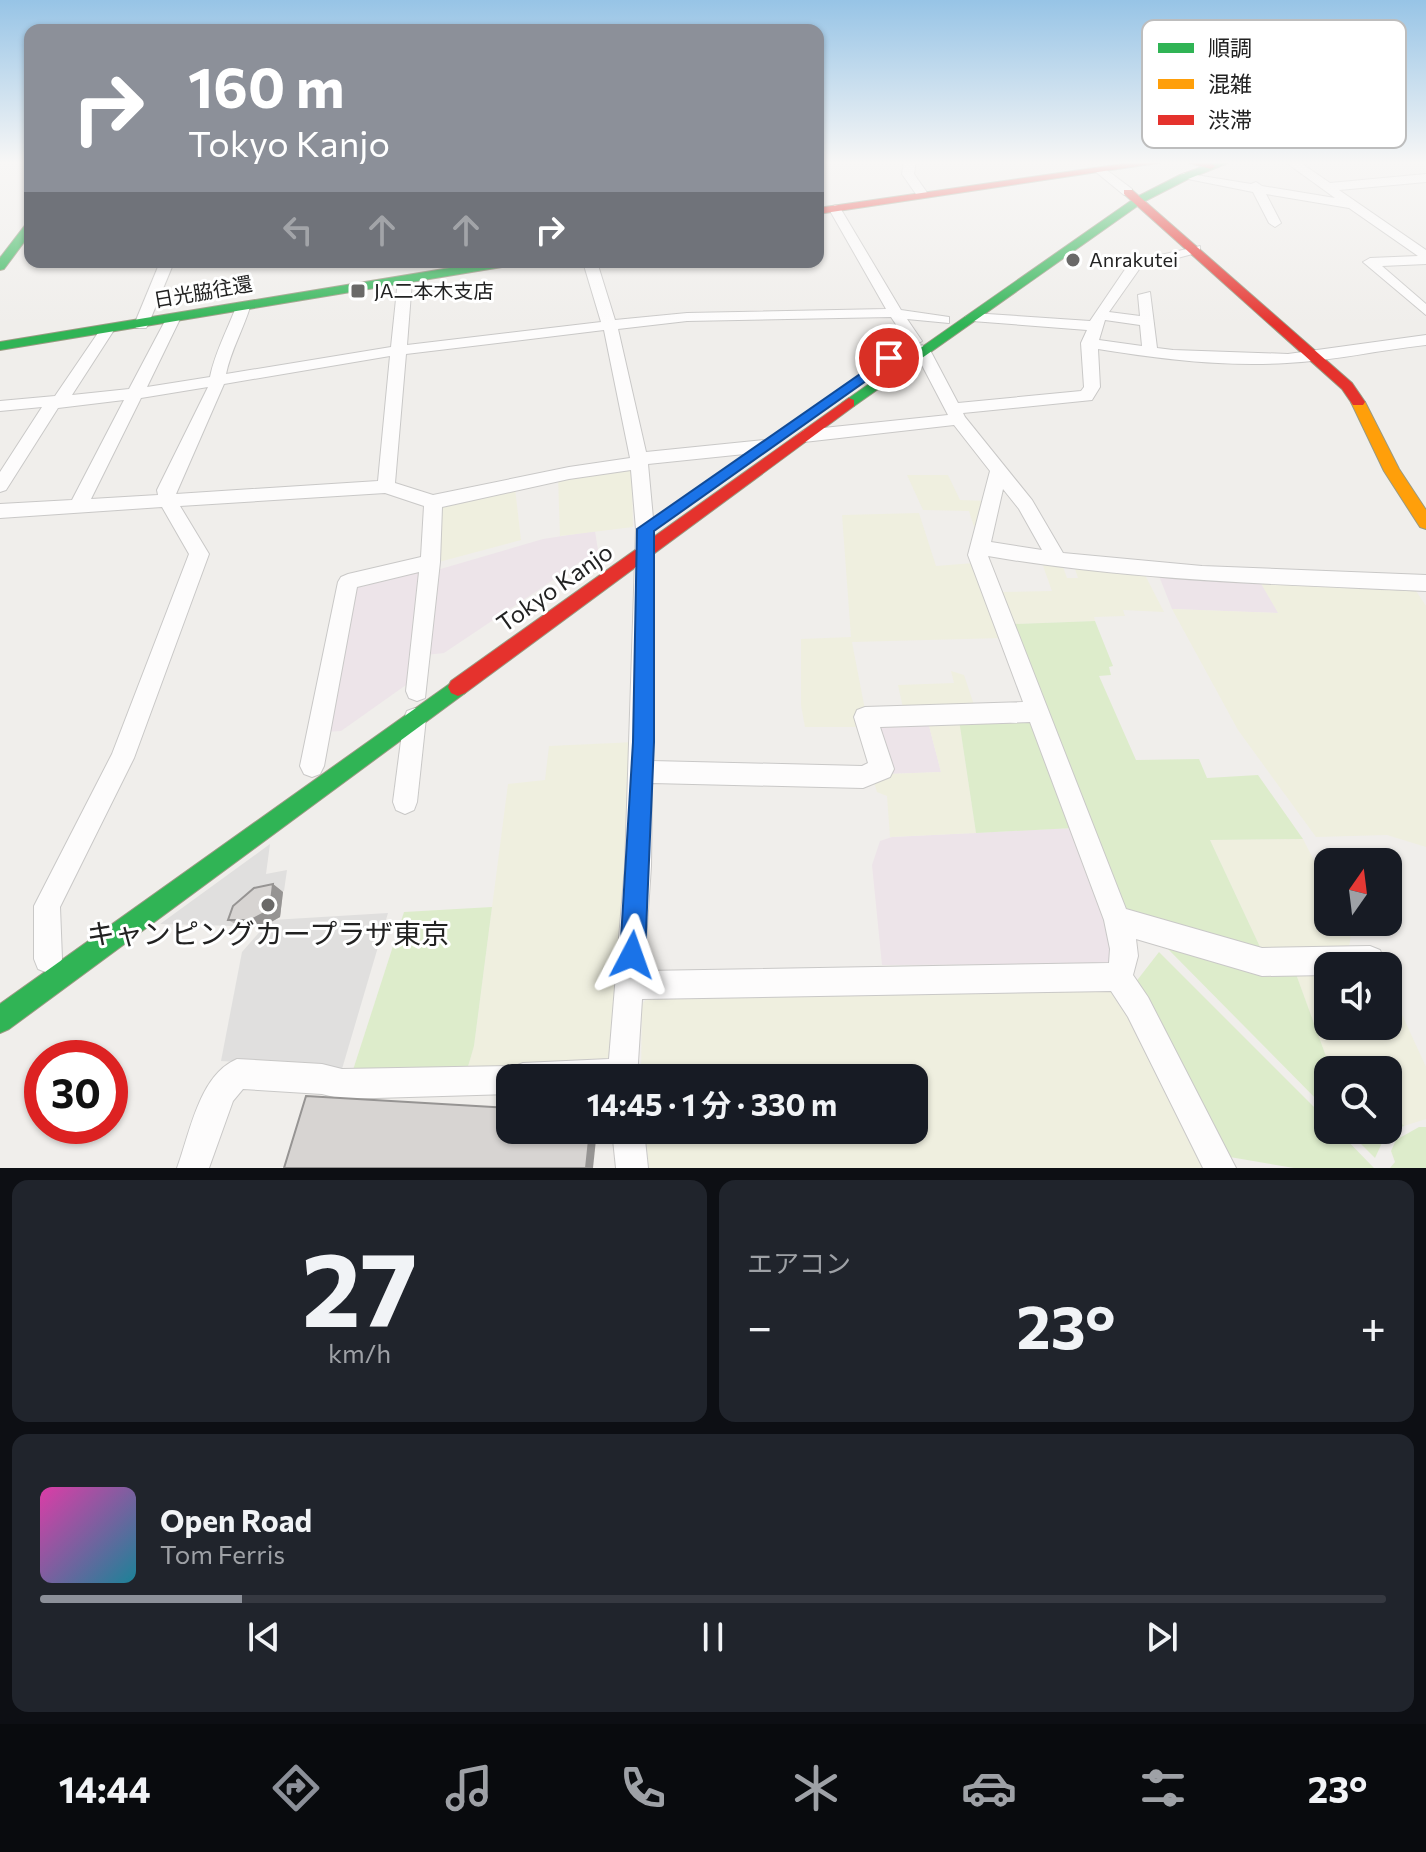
<!DOCTYPE html>
<html lang="ja">
<head>
<meta charset="utf-8">
<style>
  :root { --surface:#171b24; --page:#20242c; --text:#f1f3f6; --muted:#9ea1a6; --line:#363941; --accent:#8c9099 }
  body { margin:0; font-family:Commissioner,"Noto Sans JP",sans-serif; background:var(--page); color:var(--text); height:100vh; display:flex; flex-direction:column; font-size:30px; white-space:nowrap }
  * { box-sizing:border-box; margin:0 }
  p { font-size:26px; color:var(--muted) }
  .icon { flex:none; width:44px; height:44px; fill:none; stroke:currentColor; stroke-width:2; stroke-linecap:round; stroke-linejoin:round }
  .map { position:relative; height:1168px; overflow:hidden }
  .details { display:flex; flex-direction:column; gap:12px; padding:12px; background:#0d0f14; flex:1 }
  .details>* { flex:none }
  .guide { position:absolute; left:24px; top:24px; width:800px; height:244px; border-radius:16px; box-shadow:0 2px 6px #0004; background:#8c9099; color:#fff; overflow:hidden }
  .needle { width:52px; rotate:14deg }
  .tools { position:absolute; left:1314px; top:848px; display:grid; gap:16px }
  .tools a { display:grid; place-items:center; width:88px; height:88px; border-radius:16px; background:var(--surface); box-shadow:0 2px 6px #0004; font-size:40px }
  .speed { position:absolute; left:24px; top:1040px; display:flex; gap:16px; font-size:40px; font-weight:700; text-align:center }
  .speed>* { display:grid; place-content:center; width:104px; height:104px; border-radius:50%; background:var(--surface); box-shadow:0 2px 6px #0004; line-height:1 }
  .speed .limit { border:12px solid #d22; background:#fff; color:#111 }
  .pin { position:absolute; display:grid; place-items:center; width:68px; height:68px; color:#fff; margin:-34px; border:4px solid #fff; border-radius:50%; box-shadow:0 2px 8px #0007 }
  .me { position:absolute; width:88px; margin:-44px; rotate:4deg; stroke-linejoin:round; filter:drop-shadow(0 0 6px #0008) }
  .turn { display:flex; align-items:center; gap:28px; height:168px; padding:0 32px; font-size:36px }
  .turn .icon { width:104px; height:104px; stroke-width:2.5 }
  .turn b { display:block; font-size:56px; line-height:68px }
  .lanes { display:flex; align-items:center; height:76px; padding:0 32px; background:#0003; justify-content:center; gap:40px; direction:ltr }
  .lanes .off { opacity:.35 }
  .big { font-size:60px; font-weight:700; line-height:1.1 }
  .details .card { flex:1; display:flex; flex-direction:column; justify-content:center; gap:12px; min-width:0; padding:0 28px; border-radius:16px; background:var(--page) }
  .details .dial { align-items:center; gap:0 }
  .dial b { font-size:104px; line-height:1 }
  .song { display:flex; align-items:center; gap:24px }
  .cover { width:96px; height:96px; border-radius:12px; background:linear-gradient(135deg,hsl(320 70% 55%),hsl(190 70% 35%)) }
  .played { height:8px; border-radius:4px; background:linear-gradient(90deg,var(--accent) 15%,var(--line) 15%) }
  .keys { display:flex; justify-content:space-around; direction:ltr }
  .heat { display:flex; justify-content:space-between; align-items:center; font-size:44px; direction:ltr }
  .details .tiles { flex:1; display:grid; gap:12px; grid-template-columns:1fr 1fr }
  .card:last-child { grid-column:span 2 }
  .trip { position:absolute; left:496px; top:1064px; width:432px; height:80px; border-radius:16px; background:var(--surface); box-shadow:0 2px 6px #0004; font-weight:700; line-height:80px; text-align:center }
  .menu { display:flex; height:128px; justify-content:space-around; align-items:center; background:#090b0e; color:var(--muted) }
  .menu .icon { width:56px; height:56px }
  .menu .active { color:var(--accent) }
  .menu b { font-size:36px; color:var(--text) }
  .map>svg:first-child { display:block }
  .industrial { fill:#ede4e9 }
  .farmland { fill:#efefdf }
  .grass { fill:#ddeccb }
  .parking { fill:#e0dfde }
  .lines { fill:none; stroke-linecap:round; stroke-linejoin:round }
  .street-casing { stroke:#c9c8c7; stroke-width:2 }
  .fast-casing { stroke:#999a82; stroke-width:2 }
  .slow-casing { stroke:#999a82; stroke-width:2 }
  .jam-casing { stroke:#999a82; stroke-width:2 }
  .street { fill:#fdfcfc; fill-rule:evenodd }
  .fast { fill:#30b455; fill-rule:evenodd }
  .slow { fill:#ff9f0a; fill-rule:evenodd }
  .jam { fill:#e5322d; fill-rule:evenodd }
  .wall { fill:#b9b6b5 }
  .shaded-wall { fill:#969493 }
  .building { fill:#d7d4d2; stroke:#969493; stroke-width:2 }
  .route { fill:#1a73e8; stroke:#114b97; stroke-width:2 }
  .poi-dot { fill:#6a6968; stroke:#fff; stroke-width:3 }
  .labels { text-anchor:middle; stroke-width:6; stroke-linejoin:round; paint-order:stroke }
  .far-poi-label { font-size:20px; fill:#222; stroke:#fff; text-anchor:start }
  .far-street-label { font-size:20px; fill:#222; stroke:#fff }
  .street-label { font-size:24px; fill:#222; stroke:#fff }
  .near-poi-label { font-size:28px; fill:#222; stroke:#fff }
  .key { fill:#fff; stroke:#bdbdbd; stroke-width:2 }
  .key-label { font-size:22px; fill:#222 }
</style>
</head>
<body>
<div class="map">
<svg width="1426" height="1168" viewBox="0 0 1426 1168">
  <rect width="100%" height="100%" fill="#f0eeeb"/>
  <g class="industrial">
    <polygon points="595,531 598,550 444,653 425,655 437,570 543,539"/>
    <polygon points="426,570 413,680 341,731 324,732 353,589"/>
    <polygon points="1159,576 1259,580 1279,613 1172,609"/>
    <polygon points="928,722 941,772 890,774 875,724"/>
    <polygon points="1074,828 1117,954 1111,964 882,965 872,865 880,841 892,837"/>
  </g>
  <g class="farmland">
    <polygon points="629,468 632,471 633,527 560,536 558,477"/>
    <polygon points="907,475 948,475 960,500 988,501 978,539 969,511 923,510"/>
    <polygon points="515,488 521,540 435,563 439,507"/>
    <polygon points="919,513 936,566 974,563 1003,638 852,642 865,710 861,727 805,727 801,705 801,639 851,637 842,515"/>
    <polygon points="1042,563 1063,567 1067,578 1078,578 1075,569 1145,575 1164,612 1123,610 1125,616 1094,617 1095,621 1014,624 1000,592 1052,591"/>
    <polygon points="1259,580 1414,588 1426,606 1426,847 1387,835 1316,837 1238,730 1172,609 1278,613"/>
    <polygon points="951,671 964,675 975,708 903,708 898,685 954,683"/>
    <polygon points="959,720 976,833 890,837 887,796 877,792 873,779 887,774 941,772 928,722"/>
    <polygon points="636,742 616,1060 467,1070 474,1046 508,784 545,780 549,746"/>
    <polygon points="1303,839 1328,888 1328,922 1345,922 1351,934 1349,948 1261,949 1210,840"/>
    <polygon points="1328,973 1328,1026 1388,1026 1388,984 1426,1067 1426,1119 1404,1126 1388,1109 1388,1070 1331,1070 1296,974"/>
    <polygon points="1109,988 1127,1001 1211,1168 649,1168 645,1130 914,1130 914,1078 641,1078 642,1004 651,994"/>
  </g>
  <g class="grass">
    <polygon points="1095,621 1113,666 1109,667 1111,675 1099,676 1136,760 1199,759 1207,778 1258,775 1303,839 1210,840 1261,949 1132,915 1124,907 1014,624"/>
    <polygon points="1027,717 1036,723 1074,828 976,833 959,720"/>
    <polygon points="492,907 474,1046 467,1070 353,1070 404,912"/>
    <polygon points="1164,945 1296,974 1331,1070 1328,1111"/>
    <polygon points="1159,952 1328,1121 1328,1130 1337,1130 1374,1168 1294,1168 1224,1156 1135,983"/>
    <polygon points="1388,1109 1404,1126 1387,1132 1375,1158 1347,1130 1388,1130"/>
    <polygon points="1419,1127 1426,1127 1426,1168 1390,1168 1395,1162 1391,1151 1396,1140"/>
  </g>
  <g class="parking">
    <polygon points="270,844 266,874 287,870 284,891 264,893 240,914 235,926 160,924"/>
    <polygon points="388,913 342,1069 221,1061 242,952 263,928 272,920"/>
  </g>
  <g class="lines">
    <g class="street-casing">
      <g id="street">
        <polygon points="904,161 916,161 914,174 928,194 926,197 918,197 902,174"/>
        <polygon points="1284,161 1298,161 1330,183 1426,174 1426,182 1339,190 1426,250 1426,264 1382,266 1426,304 1426,315 1363,262 1370,258 1418,256 1349,208 1266,194 1281,223 1275,227 1269,223 1253,192 1178,177 1184,173 1251,184 1256,182 1262,186 1335,198"/>
        <polygon points="1096,168 1104,168 1132,189 1132,195 1124,195 1096,172"/>
        <path d="M835,205L839,206L901,310L949,317V323L907,319L922,341L914,346L909,344L891,317L687,321L618,329L646,452L764,440L773,446L764,452L648,464L654,529L652,761L862,766L868,763L854,717L857,710L865,707L1023,702L968,555L990,471L954,425L804,442L796,436L804,430L948,415L914,350L922,345L930,350L958,403L1081,391L1084,387L1081,343L1087,330L972,321L965,317L972,313L1090,321L1130,262L1200,246V252L1140,268L1109,312L1140,316L1138,295L1150,292L1157,348L1173,350L1288,354L1426,335V345C1379,350 1333,361 1287,363C1223,367 1160,359 1098,349L1100,387L1092,400L963,413L965,417L1032,500L1063,553L1202,566L1426,575V591C1279,584 1132,581 988,556L1126,909L1262,948L1370,946L1380,950L1384,960L1381,966H1328V975L1262,976L1136,939L1138,956L1133,975L1148,997L1236,1168H1203L1128,1017L1111,991L642,999L637,1078H510V1094L342,1099L322,1094L243,1089L233,1101L209,1168H177C190,1133 199,1075 237,1059L322,1064L342,1069L515,1066L523,1063L609,1059L625,866L636,529L631,470L569,479L442,507L440,562L425,698L417,701L409,698L406,691L419,572L357,587L324,766L320,774L312,777L304,774L300,766L338,582L341,577L348,574L421,557L424,506L385,493L180,506L209,554L134,758L60,907L62,959L58,969L48,973L38,969L34,959V906L112,754L189,554L162,507L0,518V504L72,500L124,400L58,408L6,490L0,492V472L42,407L0,411V401L55,396L102,327L107,326L114,330L72,395L129,389L166,319L173,315L180,319L147,387L210,377C215,352 227,331 236,307L243,303L250,307C243,330 231,350 226,374L391,347L398,280L405,276L412,280L407,345L601,322L583,262H597L615,320L687,313L886,309L829,209ZM1105,320L1140,325L1142,346L1099,340ZM604,330L630,458L569,467L433,495L395,483L406,354ZM390,356L378,481L176,494L224,384ZM208,387L157,490L158,495L91,499L141,398ZM1003,489L1019,509L1042,550L991,542ZM1030,722L1104,920L1110,949L1109,963L644,971L651,866L652,783L863,788L890,777L894,769L880,727Z"/>
        <polygon points="160,262 174,262 148,325 146,328 136,328 134,325"/>
        <polygon points="415,708 423,711 426,718 417,802 414,810 405,814 396,810 393,802 404,718 407,711"/>
        <polygon points="612,1130 644,1130 648,1168 616,1168"/>
      </g>
    </g>
    <g class="fast-casing">
      <g id="fast">
        <polygon points="1218,161 1233,161 1188,179 1143,202 854,406 844,406 842,403 1135,198 1180,175"/>
        <polygon points="30,223 30,234 4,269 0,270 0,258 26,224"/>
        <polygon points="486,262 514,262 508,266 0,350 0,342"/>
        <polygon points="458,678 465,681 468,687 465,693 9,1029 0,1033 0,1004"/>
      </g>
    </g>
    <g class="slow-casing">
      <polygon id="slow" points="1358,397 1365,402 1399,469 1426,510 1426,529 1420,527 1384,471 1351,402"/>
    </g>
    <g class="jam-casing">
      <g id="jam">
        <polygon points="1143,161 1171,161 818,214 818,208"/>
        <polygon points="1183,161 1203,161 1216,166 1211,169"/>
        <polygon points="1124,190 1132,190 1352,383 1365,402 1363,405 1353,405 1342,389 1124,194"/>
        <polygon points="849,398 854,400 854,406 465,693 458,696 451,693 448,687 451,681"/>
      </g>
    </g>
    <use href="#street" class="street"/>
    <use href="#fast" class="fast"/>
    <use href="#slow" class="slow"/>
    <use href="#jam" class="jam"/>
  </g>
  <polygon class="wall" points="273,884 283,892 280,917 262,927 239,926 228,920"/>
  <g class="shaded-wall">
    <polygon points="273,884 283,892 280,917 262,927 251,920"/>
    <polygon points="590,1130 597,1130 593,1168 586,1168"/>
  </g>
  <g class="building">
    <polygon points="273,884 270,910 251,920 228,920 233,906 254,888"/>
    <polygon points="306,1096 510,1108 510,1130 590,1130 586,1168 284,1168"/>
  </g>
  <linearGradient id="sky" x2="0" y2="1"><stop stop-color="#97c4e6"/><stop offset="0.5" stop-color="#f8f7f6"/><stop offset="1" stop-color="#f8f7f6" stop-opacity="0"/></linearGradient>
  <rect width="1426" height="325" fill="url(#sky)"/>
  <polygon class="route" points="889,354 896,358 894,361 654,531 654,742 645,955 641,964 632,968 624,964 620,955 633,742 637,529"/>
  <g class="poi-dot">
    <circle cx="1073" cy="260" r="8"/>
    <rect x="350" y="283" width="16" height="16" rx="4"/>
    <circle cx="268" cy="905" r="8"/>
  </g>
  <g class="labels">
    <g class="far-poi-label">
      <text x="1089" y="267">Anrakutei</text>
      <text x="374" y="298">JA二本木支店</text>
    </g>
    <g class="far-street-label">
      <text transform="translate(203 292) rotate(-10)" y="7">日光脇往還</text>
    </g>
    <g class="street-label">
      <text transform="translate(555 588) rotate(-35)" y="8">Tokyo Kanjo</text>
    </g>
    <g class="near-poi-label">
      <text x="268" y="944">キャンピングカープラザ東京</text>
    </g>
  </g>
  <rect x="1142" y="20" width="264" height="128" rx="12" class="key"/>
  <rect x="1158" y="43" width="36" height="10" fill="#30b455"/>
  <rect x="1158" y="79" width="36" height="10" fill="#ff9f0a"/>
  <rect x="1158" y="115" width="36" height="10" fill="#e5322d"/>
  <g class="key-label">
    <text x="1208" y="56">順調</text>
    <text x="1208" y="92">混雑</text>
    <text x="1208" y="128">渋滞</text>
  </g>
</svg>
<div class="tools">
<a><svg class="needle" viewBox="-14 -14 28 28"><path d="M0-13l5 13h-10z" fill="#e53935"/><path d="M0 13l5-13h-10z" fill="#9ea1a6"/></svg></a>
<a><svg class="icon" aria-label="sound" viewBox="0 0 24 24"><path d="M4 9h4l5-4v14l-5-4H4zM17 9q2 3 0 6"/></svg></a>
<a><svg class="icon" aria-label="search" viewBox="0 0 24 24"><circle cx="10" cy="10" r="6"/><path d="M15 15l6 6"/></svg></a>
</div>
<div class="speed"><div class="limit">30</div></div>
<div class="pin" style="left:889px;top:358px;background:#d93025"><svg class="icon" aria-label="arrive" viewBox="0 0 24 24"><path d="M6 21V4h12l-3 4 3 4H6"/></svg></div>
<svg class="me" style="left:632px;top:955px" viewBox="-20 -20 40 40"><path d="M0-17L14 15 0 8-14 15z" fill="#1a73e8" stroke="#fff" stroke-width="4"/></svg>
<div class="trip">14:45 · 1 分 · 330 m</div>
<div class="guide">
<div class="turn"><svg class="icon" aria-label="right" viewBox="0 0 24 24"><path d="M7 20v-9h11M14 6l5 5-5 5"/></svg><div><b>160 m</b>Tokyo Kanjo</div></div>
<div class="lanes"><svg class="icon off" aria-label="left" viewBox="0 0 24 24"><path d="M17 20v-9H6M10 6l-5 5 5 5"/></svg><svg class="icon off" aria-label="ahead" viewBox="0 0 24 24"><path d="M12 20V5M6 11l6-6 6 6"/></svg><svg class="icon off" aria-label="ahead" viewBox="0 0 24 24"><path d="M12 20V5M6 11l6-6 6 6"/></svg><svg class="icon" aria-label="right" viewBox="0 0 24 24"><path d="M7 20v-9h11M14 6l5 5-5 5"/></svg></div>
</div>
</div>
<section class="details">
<div class="tiles">
<div class="card dial"><b>27</b><p>km/h</p></div>
<div class="card"><p>エアコン</p>
<div class="heat"><a>−</a><b class="big">23°</b><a>+</a></div>
</div>
<div class="card">
<div class="song"><i class="cover"></i><div><b>Open Road</b><p>Tom Ferris</p></div></div>
<div class="played"></div>
<div class="keys"><svg class="icon" aria-label="previous" viewBox="0 0 24 24"><path d="M18 5L8 12l10 7zM5 5v14"/></svg><svg class="icon" aria-label="pause" viewBox="0 0 24 24"><path d="M8 5v14M16 5v14"/></svg><svg class="icon" aria-label="next" viewBox="0 0 24 24"><path d="M6 5l10 7-10 7zM19 5v14"/></svg></div>
</div>
</div>
</section>
<nav class="menu">
<b>14:44</b>
<svg class="icon active" aria-label="directions" viewBox="0 0 24 24"><path d="M12 3l9 9-9 9-9-9zM9 14v-3h6M13 9l2 2-2 2"/></svg>
<svg class="icon" aria-label="music" viewBox="0 0 24 24"><path d="M9 18V5l10-2v13"/><circle cx="6" cy="18" r="3"/><circle cx="16" cy="16" r="3"/></svg>
<svg class="icon" aria-label="phone" viewBox="0 0 24 24"><path d="M5 4h4l2 5-3 2q2 4 5 5l2-3 5 2v4C11 20 4 13 5 4z"/></svg>
<svg class="icon" aria-label="climate" viewBox="0 0 24 24"><path d="M12 3v18M4 7l16 10M4 17L20 7"/></svg>
<svg class="icon" aria-label="car" viewBox="0 0 24 24"><path d="M5 17H2v-5l4-1 3-4h7l3 4 3 1v5h-3M9 17h6M6 11h13"/><circle cx="7" cy="17" r="2"/><circle cx="17" cy="17" r="2"/></svg>
<svg class="icon" aria-label="filters" viewBox="0 0 24 24"><path d="M4 7h16M4 17h16"/><circle cx="9" cy="7" r="2"/><circle cx="15" cy="17" r="2"/></svg>
<b>23°</b>
</nav>
</body>
</html>
